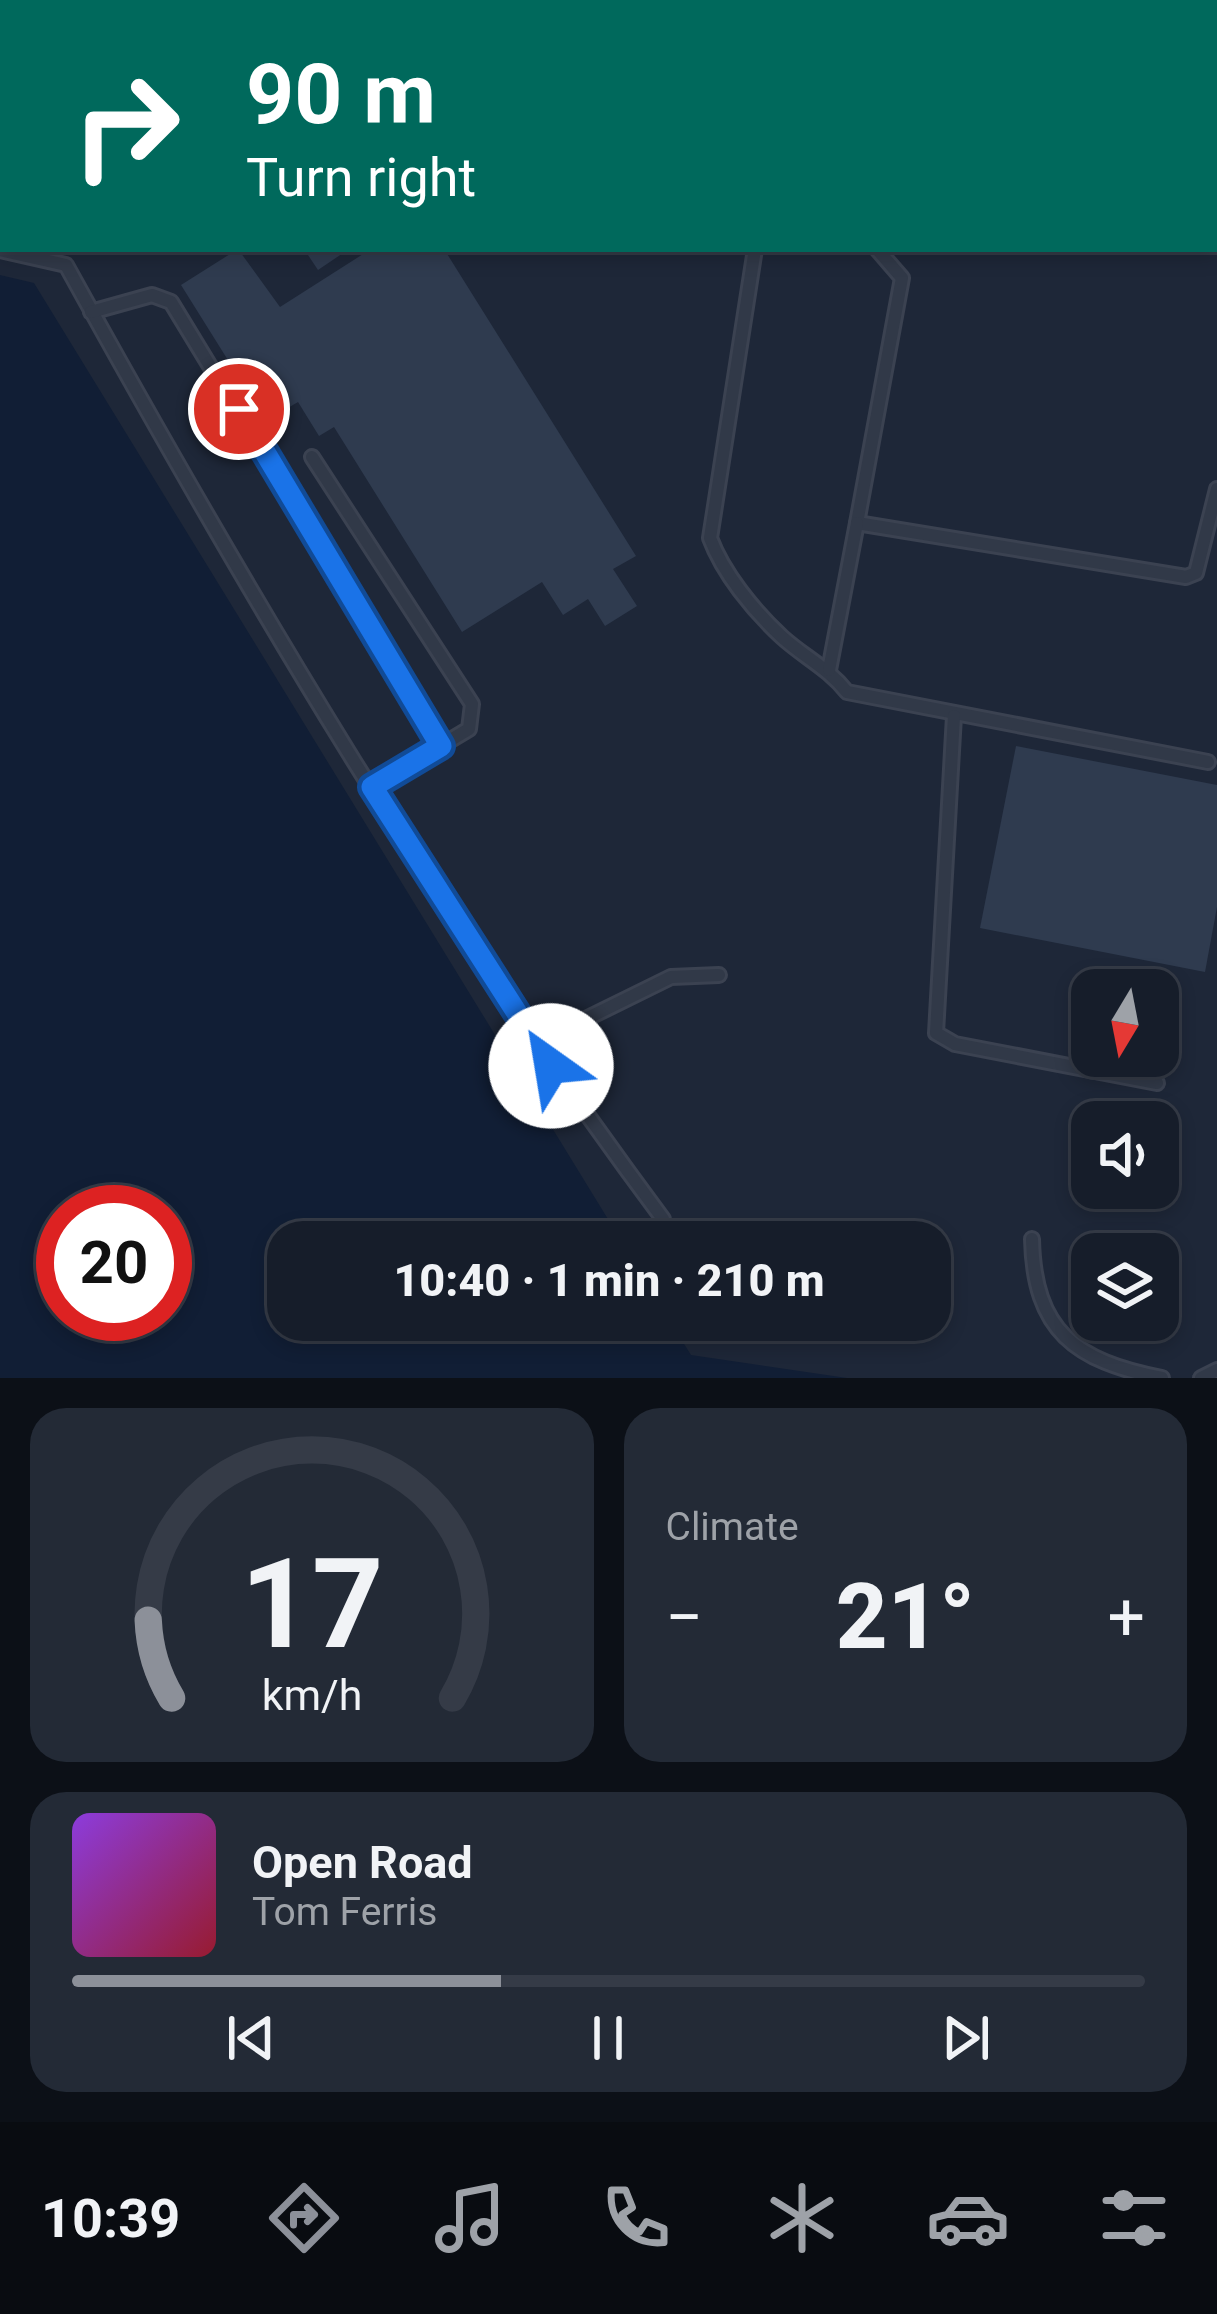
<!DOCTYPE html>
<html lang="en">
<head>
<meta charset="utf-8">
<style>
  :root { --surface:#161d2a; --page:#232a36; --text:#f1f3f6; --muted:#9ea2a8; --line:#353b47; --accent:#8c9099 }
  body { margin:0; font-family:Roboto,sans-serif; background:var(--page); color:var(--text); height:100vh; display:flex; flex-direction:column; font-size:45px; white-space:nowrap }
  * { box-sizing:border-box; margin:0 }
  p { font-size:39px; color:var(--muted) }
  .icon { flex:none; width:66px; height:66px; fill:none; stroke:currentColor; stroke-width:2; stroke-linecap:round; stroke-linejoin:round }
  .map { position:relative; height:1378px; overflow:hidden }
  .panel { display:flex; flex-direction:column; gap:30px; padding:30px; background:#0c1017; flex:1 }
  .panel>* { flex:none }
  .hud { position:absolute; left:0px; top:0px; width:1218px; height:252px; box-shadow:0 6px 18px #0003,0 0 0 3px var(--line); background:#00695c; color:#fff; overflow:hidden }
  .needle { width:78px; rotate:190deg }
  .tools { position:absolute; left:1071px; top:969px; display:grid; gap:24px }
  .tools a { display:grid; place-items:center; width:108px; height:108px; border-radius:24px; background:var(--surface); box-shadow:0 6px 18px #0003,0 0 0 3px var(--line); font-size:60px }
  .speed { position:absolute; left:36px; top:1185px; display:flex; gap:24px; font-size:60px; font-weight:700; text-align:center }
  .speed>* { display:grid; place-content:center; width:156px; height:156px; border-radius:50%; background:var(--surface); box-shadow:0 6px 18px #0003,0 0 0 3px var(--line); line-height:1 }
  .speed .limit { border:18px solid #d22; background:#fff; color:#111 }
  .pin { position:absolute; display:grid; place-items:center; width:102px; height:102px; color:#fff; margin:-51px; border:6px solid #fff; border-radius:50%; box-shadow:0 3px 12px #0007 }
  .me { position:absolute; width:132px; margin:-66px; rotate:328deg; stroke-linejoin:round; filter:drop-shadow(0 0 9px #0008) }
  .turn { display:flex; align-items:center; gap:42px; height:252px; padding:0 48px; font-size:54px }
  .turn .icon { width:156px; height:156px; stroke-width:2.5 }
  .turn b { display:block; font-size:84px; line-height:102px }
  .big { font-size:90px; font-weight:800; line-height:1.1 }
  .panel .widget { flex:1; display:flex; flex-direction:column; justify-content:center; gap:18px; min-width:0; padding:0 42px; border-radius:36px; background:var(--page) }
  .panel .dial { align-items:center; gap:0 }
  .dial svg { height:312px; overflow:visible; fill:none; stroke:var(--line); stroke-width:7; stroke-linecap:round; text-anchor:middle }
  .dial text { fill:var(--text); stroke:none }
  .song { display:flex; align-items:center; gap:36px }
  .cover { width:144px; height:144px; border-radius:18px; background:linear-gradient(135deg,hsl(270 70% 55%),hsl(350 70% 35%)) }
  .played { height:12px; border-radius:6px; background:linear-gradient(90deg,var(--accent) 40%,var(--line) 40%) }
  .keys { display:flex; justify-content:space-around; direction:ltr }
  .heat { display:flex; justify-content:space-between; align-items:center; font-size:66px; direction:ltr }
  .panel .tiles { flex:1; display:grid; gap:30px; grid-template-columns:1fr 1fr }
  .widget:last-child { grid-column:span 2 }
  .trip { position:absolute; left:267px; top:1221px; width:684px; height:120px; border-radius:36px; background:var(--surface); box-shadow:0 6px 18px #0003,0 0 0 3px var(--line); font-weight:800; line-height:120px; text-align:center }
  .tabs { display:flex; height:192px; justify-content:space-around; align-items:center; background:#090c11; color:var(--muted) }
  .tabs .icon { width:84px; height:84px }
  .tabs .selected { color:var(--accent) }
  .tabs b { font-size:54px; color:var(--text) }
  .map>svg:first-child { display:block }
  .water { fill:#111e35; fill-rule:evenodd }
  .building { fill:#2f3b4f }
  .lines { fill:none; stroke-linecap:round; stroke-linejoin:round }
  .lane-casing { stroke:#3b4251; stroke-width:18 }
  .lane { stroke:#313948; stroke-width:12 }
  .route-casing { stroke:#114b97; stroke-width:30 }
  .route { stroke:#1a73e8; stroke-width:21 }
</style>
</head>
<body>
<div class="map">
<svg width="1217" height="1378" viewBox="0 0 1217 1378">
  <rect width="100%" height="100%" fill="#1e2738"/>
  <path class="water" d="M0,275L34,283L622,1242H288V1320H669L691,1355L847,1378H0ZM63,1212H165V1314H63Z"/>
  <g class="building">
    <polygon points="238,249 280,307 371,249 444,249 636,556 613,569 637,606 605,626 588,599 563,615 542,582 462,632 334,427 319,436 298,402 266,421 181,285"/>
    <polygon points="304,249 349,249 318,270"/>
    <polygon points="1016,746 1217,785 1217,907 1205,972 980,928"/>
  </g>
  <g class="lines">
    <g class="lane-casing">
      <g id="lane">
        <polyline points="329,0 340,3"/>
        <polyline points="490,0 490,3"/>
        <polyline points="728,0 741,3"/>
        <polyline points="896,0 908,3"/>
        <polyline points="1156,1 1188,3"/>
        <polyline points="297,3 298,0"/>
        <polyline points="954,3 955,0"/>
        <polyline points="1215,5 1217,5"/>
        <polyline points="1215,80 1217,80"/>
        <polyline points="1215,127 1217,128"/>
        <polyline points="1215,223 1217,224"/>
        <path d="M755,249L710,538C723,573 753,610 782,637C804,657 828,668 847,692L1208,762"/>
        <polyline points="877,249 902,278 857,523 1186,577 1196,573 1217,489"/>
        <path d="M0,250L66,265C247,593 439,918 663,1219"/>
        <polyline points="91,312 152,295 171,302 441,746"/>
        <polyline points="312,457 472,704 469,729 372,787"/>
        <polyline points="829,670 857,523"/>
        <polyline points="954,716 936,1033 955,1044 1157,1083"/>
        <polyline points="537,1043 671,977 719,975"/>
        <path d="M1032,1239C1034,1331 1075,1361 1162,1378"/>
        <polyline points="1201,1378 1217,1370"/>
      </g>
    </g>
    <use href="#lane" class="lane"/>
  </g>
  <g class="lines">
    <g class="route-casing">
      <polyline id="route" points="239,409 441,746 372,787 551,1066"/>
    </g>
    <use href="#route" class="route"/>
  </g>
</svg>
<div class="tools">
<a><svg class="needle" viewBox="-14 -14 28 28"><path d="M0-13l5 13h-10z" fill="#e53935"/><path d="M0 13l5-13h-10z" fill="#9ea2a8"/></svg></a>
<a><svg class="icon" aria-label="sound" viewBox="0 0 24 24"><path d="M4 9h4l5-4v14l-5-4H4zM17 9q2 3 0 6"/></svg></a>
<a><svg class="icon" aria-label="layers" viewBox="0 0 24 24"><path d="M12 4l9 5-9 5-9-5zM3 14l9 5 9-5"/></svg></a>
</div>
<div class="speed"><div class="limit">20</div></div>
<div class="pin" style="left:239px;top:409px;background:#d93025"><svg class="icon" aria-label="arrive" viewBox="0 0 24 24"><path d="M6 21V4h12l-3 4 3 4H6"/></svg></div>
<svg class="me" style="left:551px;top:1066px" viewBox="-20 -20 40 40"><circle r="19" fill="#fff"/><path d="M0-13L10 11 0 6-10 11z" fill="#1a73e8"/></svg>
<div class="trip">10:40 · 1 min · 210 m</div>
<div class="hud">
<div class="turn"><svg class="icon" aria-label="right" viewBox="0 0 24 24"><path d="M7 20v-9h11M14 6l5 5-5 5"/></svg><div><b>90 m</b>Turn right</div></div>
</div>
</div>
<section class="panel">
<div class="tiles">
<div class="widget dial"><svg viewBox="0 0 100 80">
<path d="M14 69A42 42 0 1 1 86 69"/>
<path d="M14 69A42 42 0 0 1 8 49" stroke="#8c9099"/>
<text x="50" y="56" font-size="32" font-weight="700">17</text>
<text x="50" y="72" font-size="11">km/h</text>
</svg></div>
<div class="widget"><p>Climate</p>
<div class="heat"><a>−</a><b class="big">21°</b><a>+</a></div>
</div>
<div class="widget">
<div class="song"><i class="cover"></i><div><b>Open Road</b><p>Tom Ferris</p></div></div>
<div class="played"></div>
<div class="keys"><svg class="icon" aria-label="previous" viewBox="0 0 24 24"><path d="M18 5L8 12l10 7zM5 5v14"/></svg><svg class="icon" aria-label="pause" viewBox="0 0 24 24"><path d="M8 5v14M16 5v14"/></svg><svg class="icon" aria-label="next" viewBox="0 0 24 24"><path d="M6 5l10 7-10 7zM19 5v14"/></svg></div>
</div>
</div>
</section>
<nav class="tabs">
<b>10:39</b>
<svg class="icon selected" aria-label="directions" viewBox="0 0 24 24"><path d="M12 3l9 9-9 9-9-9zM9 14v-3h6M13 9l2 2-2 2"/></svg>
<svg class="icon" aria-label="music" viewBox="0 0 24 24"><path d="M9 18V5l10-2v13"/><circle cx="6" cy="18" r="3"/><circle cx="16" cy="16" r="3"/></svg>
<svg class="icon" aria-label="phone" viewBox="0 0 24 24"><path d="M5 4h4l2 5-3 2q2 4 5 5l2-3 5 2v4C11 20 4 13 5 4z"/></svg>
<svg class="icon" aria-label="climate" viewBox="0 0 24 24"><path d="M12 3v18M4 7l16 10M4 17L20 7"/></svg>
<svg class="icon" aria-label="car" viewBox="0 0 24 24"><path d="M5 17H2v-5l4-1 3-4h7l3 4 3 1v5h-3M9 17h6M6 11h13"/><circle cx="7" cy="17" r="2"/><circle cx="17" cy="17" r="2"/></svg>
<svg class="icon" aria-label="filters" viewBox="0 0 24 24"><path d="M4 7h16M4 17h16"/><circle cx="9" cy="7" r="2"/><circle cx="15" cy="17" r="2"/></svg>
</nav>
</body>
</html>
